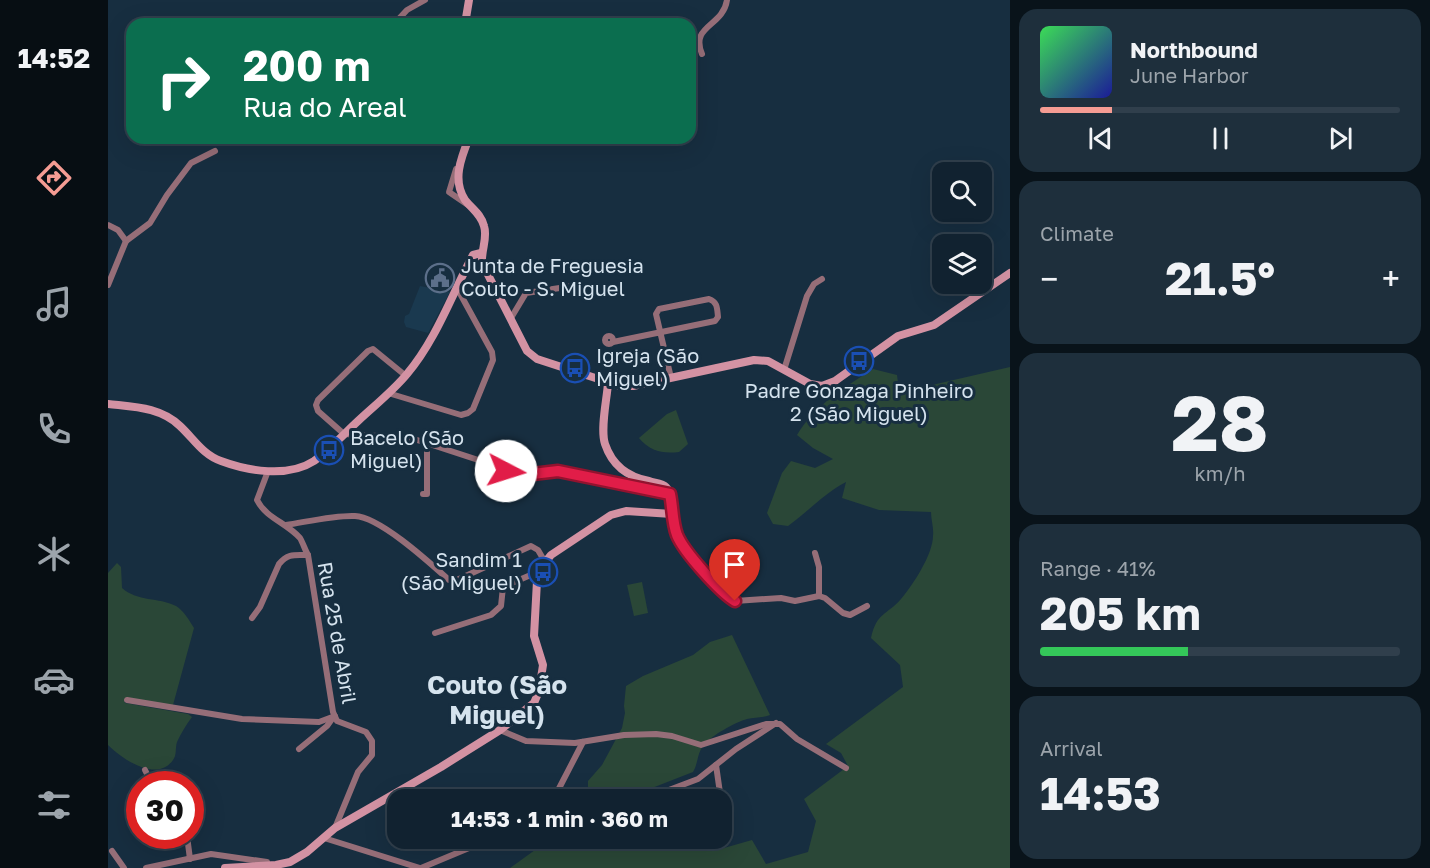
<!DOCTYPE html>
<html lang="en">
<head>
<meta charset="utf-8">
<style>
  :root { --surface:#112230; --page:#1e2f3c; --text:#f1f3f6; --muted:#9ca4ab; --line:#303f4c; --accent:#f59c93 }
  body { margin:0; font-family:"Golos Text",sans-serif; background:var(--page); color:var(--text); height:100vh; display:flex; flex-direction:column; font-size:22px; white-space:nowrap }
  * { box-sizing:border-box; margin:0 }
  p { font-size:20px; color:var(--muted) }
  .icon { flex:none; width:33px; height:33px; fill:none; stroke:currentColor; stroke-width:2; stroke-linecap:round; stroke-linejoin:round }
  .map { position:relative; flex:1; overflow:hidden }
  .panel { display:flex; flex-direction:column; gap:9px; padding:9px; background:#09131a; width:420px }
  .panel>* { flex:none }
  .banner { position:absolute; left:18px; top:18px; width:570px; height:126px; border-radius:18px; box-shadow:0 6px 24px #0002,0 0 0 2px var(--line); background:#0b6e4f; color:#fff; overflow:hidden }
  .fabs { position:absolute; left:824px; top:162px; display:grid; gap:12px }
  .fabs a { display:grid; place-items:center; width:60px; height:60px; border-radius:12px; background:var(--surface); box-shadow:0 6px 24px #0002,0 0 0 2px var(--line); font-size:30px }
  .speed { position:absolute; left:18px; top:771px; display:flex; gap:12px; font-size:30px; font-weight:700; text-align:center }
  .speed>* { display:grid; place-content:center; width:78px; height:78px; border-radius:50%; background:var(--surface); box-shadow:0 6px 24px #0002,0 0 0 2px var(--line); line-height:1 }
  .speed .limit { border:9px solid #d22; background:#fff; color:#111 }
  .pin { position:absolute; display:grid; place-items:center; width:51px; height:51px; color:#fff; margin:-62px -26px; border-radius:50% 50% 50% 0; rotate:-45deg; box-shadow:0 0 6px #0007 }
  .pin .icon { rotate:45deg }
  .me { position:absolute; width:66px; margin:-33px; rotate:95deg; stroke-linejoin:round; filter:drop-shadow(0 0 4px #0008) }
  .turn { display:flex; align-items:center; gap:21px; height:126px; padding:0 18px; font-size:27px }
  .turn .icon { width:78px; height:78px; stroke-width:2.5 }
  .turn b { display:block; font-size:42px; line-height:51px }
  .big { font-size:45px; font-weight:700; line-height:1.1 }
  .panel .widget { flex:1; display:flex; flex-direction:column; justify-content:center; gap:9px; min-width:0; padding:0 21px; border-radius:18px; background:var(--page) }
  .panel .dial { align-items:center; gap:0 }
  .dial b { font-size:78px; line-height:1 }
  .song { display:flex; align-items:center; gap:18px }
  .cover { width:72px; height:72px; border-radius:9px; background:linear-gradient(135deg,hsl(130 70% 55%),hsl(240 70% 35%)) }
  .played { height:6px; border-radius:3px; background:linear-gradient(90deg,var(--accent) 20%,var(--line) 20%) }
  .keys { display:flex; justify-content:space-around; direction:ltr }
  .heat { display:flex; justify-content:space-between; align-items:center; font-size:33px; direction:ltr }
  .charge { height:9px; border-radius:4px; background:linear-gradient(90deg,#34c759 41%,var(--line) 0) }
  .trip { position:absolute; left:279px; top:789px; width:345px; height:60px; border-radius:18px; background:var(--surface); box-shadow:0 6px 24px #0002,0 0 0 2px var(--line); font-weight:700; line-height:60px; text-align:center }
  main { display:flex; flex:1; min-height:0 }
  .menu { display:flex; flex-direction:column; width:108px; justify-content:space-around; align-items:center; background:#070e13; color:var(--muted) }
  .menu .icon { width:42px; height:42px }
  .menu .active { color:var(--accent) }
  .menu b { font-size:27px; color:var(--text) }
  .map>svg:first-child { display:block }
  .built { fill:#1a394f }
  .green { fill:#2a4737 }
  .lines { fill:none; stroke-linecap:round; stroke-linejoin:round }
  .street { stroke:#966e78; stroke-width:6 }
  .secondary { stroke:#d392a3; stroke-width:8 }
  .route-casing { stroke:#92132f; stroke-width:15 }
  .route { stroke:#e11d48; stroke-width:10 }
  .labels { text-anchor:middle; stroke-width:6; stroke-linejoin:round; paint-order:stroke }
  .poi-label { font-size:20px; fill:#d5e3ee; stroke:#172e40; text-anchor:start }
  .street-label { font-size:20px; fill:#d5e3ee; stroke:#172e40 }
  .district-label { font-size:26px; font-weight:bold; fill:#d5e3ee; stroke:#172e40 }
</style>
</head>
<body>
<main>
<nav class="menu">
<b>14:52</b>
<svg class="icon active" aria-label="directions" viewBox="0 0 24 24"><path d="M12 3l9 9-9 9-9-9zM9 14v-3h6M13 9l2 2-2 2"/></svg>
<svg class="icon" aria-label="music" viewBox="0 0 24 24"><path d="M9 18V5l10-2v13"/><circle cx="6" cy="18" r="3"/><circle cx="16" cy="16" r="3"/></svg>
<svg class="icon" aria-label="phone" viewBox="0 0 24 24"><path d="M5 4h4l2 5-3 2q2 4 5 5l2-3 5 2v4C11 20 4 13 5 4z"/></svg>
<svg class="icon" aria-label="climate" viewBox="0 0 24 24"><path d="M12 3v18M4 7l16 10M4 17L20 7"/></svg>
<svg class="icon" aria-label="car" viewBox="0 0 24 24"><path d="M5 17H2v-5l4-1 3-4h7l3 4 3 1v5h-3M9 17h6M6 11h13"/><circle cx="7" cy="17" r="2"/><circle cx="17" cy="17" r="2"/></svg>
<svg class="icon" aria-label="filters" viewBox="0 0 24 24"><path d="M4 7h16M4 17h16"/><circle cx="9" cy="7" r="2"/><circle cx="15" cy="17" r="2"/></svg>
</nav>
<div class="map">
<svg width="902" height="868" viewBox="0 0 902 868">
  <rect width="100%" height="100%" fill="#172e40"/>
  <polygon class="built" points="312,286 342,292 320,333 298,327 296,322 297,316 301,314"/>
  <g class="green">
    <path d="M902,367V868H402L427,850L461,838L602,839L609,850L644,840L658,864L700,852L708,821L696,799L740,766L733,753L718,744L795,687L792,665L763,638C769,612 778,616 793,599C805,585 825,554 825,536C826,528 823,520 823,512L771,510L734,498L738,482C715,494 701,511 680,526L665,524L659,513L674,473L683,461L707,468L725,459L705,448L689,435C707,405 737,387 765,369L789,375L790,383L811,388Z"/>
    <path d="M568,410L580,444L571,452C554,454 542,451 531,438L559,414Z"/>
    <path d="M9,563L13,567L14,588C30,602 50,597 68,606C76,611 81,620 86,628L65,705L16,699L17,703L80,714L84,717C78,725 73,733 69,742C67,748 69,755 65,760C49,783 14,759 0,745V573Z"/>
    <polygon points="534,582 540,613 526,616 519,585"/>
    <path d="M624,635L662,715C655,718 647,717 639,719C628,722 602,736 595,746C589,754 590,764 585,772L544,788L539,799H480V781L494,765L514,728L517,713L516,706L518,686L535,676L585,655L602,642Z"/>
  </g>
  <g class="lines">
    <g class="street">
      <polyline points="286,24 299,10 317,0"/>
      <path d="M594,54C582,25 615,27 619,0"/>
      <polyline points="348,169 341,192 360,205"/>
      <polyline points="0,225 10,230 18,241"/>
      <polyline points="18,241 42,223 59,195 83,163 107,151"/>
      <polyline points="0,285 18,241"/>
      <polyline points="403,318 418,293 472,285"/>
      <circle cx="501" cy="340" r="4"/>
      <path d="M505,342L607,321L610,317C609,309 610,302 601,299L551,309L548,314L563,378"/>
      <polyline points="676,370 699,296 706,284 714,279"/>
      <polyline points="298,376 265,349 260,351 210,400 208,405 210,411 236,434 303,438 416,475 450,471 563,494"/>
      <polyline points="280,393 353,415 360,413 365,409 385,360 384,352 349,288"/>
      <path d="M160,471L149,500C158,518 179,523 192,538C195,543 197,550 200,555L225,712L229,721L258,732L264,741V755L250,772L227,828"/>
      <polyline points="315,494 319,494 319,444"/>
      <polyline points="564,514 568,534 574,545 617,595 627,601 673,598 687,601 711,596 717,598 735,613 742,615 759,606"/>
      <path d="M178,525C198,522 227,515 247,516C272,517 322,563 341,580L351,579L423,546L430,550L437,562"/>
      <polyline points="707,553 711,567 711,596"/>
      <path d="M144,618L152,607L171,564C180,553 187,555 200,555"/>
      <polyline points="327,633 383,615 393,606 395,587 425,574 431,575"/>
      <polyline points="19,700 134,719 211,722 227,716"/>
      <polyline points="392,730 418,741 467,743 516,735 548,734 564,736 593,745 658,724 672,724 689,739 738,768"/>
      <polyline points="191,749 219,726 224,719"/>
      <polyline points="608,765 613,800"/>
      <polyline points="37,770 44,784"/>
      <polyline points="445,800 475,742"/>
      <polyline points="544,800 553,793 590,779 628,749 668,723"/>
      <polyline points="79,836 82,859"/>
      <polyline points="216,838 312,868"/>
      <polyline points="4,851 16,868"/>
      <polyline points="38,868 103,854 159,862"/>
      <polyline points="313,868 385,838"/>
    </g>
    <g class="secondary">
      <polyline points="357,24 361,0"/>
      <path d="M361,138C353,158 344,180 357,200C364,209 373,214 376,226C380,238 373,250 374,263L419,351L429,359L512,386H525L646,360L660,361L702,384L714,386L727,381L790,336L826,325L902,273"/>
      <path d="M0,404C26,407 52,407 72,426C86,439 95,455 113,461C140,471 180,478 206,461C221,450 236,434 250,421C266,406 285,391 299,374C328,340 344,294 365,255L373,253"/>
      <path d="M117,868L168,865L182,862L199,852L227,828L333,767L392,730L426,703L431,691L435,665L426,636L429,581L435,565L443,555L503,515L518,511L564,514C564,505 565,494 558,487C554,483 546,483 541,481C520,477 504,465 497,444C492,429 499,399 500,383"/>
    </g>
  </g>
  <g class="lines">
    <g class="route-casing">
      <path id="route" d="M398,471L416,475L450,471L562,494C565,508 564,522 569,535C576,552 612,592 627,601"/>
    </g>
    <use href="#route" class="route"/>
  </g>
  <defs>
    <g id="civic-ring" transform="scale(1.5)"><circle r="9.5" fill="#172e40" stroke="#5c6f8a" stroke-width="1.5"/><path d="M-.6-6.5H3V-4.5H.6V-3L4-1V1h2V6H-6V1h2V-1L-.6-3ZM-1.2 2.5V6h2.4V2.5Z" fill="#5c6f8a"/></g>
    <g id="bus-ring" transform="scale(1.5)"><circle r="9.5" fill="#172e40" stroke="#1a4fb4" stroke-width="1.5"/><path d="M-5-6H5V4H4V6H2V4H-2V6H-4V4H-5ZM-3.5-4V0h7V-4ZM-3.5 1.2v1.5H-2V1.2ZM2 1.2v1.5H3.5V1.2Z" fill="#1a4fb4"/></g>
  </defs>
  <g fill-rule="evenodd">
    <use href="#civic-ring" x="332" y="278"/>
    <use href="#bus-ring" x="751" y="361"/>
    <use href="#bus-ring" x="467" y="368"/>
    <use href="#bus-ring" x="221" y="450"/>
    <use href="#bus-ring" x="435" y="572"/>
  </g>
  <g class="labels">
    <g class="poi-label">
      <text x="353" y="273">Junta de Freguesia<tspan x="353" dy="23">Couto - S. Miguel</tspan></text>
      <text x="488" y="363">Igreja (São<tspan x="488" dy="23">Miguel)</tspan></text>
      <text x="751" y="398" text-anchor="middle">Padre Gonzaga Pinheiro<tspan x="751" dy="23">2 (São Miguel)</tspan></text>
      <text x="242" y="445">Bacelo (São<tspan x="242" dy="23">Miguel)</tspan></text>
      <text x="414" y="567" text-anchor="end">Sandim 1<tspan x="414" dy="23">(São Miguel)</tspan></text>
    </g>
    <g class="street-label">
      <text transform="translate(229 633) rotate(80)" y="7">Rua 25 de Abril</text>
    </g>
    <g class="district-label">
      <text x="389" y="694">Couto (São<tspan x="389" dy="30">Miguel)</tspan></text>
    </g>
  </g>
</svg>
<div class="fabs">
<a><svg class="icon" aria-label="search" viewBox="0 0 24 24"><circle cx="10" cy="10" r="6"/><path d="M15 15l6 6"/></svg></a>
<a><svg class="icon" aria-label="layers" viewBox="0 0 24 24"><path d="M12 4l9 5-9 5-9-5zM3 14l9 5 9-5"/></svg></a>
</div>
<div class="speed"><div class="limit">30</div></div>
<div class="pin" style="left:627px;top:601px;background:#d93025"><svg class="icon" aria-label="arrive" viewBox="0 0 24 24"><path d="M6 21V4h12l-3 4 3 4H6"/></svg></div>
<svg class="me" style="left:398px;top:471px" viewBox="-20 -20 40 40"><circle r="19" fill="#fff"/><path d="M0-13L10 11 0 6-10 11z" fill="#e11d48"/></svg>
<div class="trip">14:53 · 1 min · 360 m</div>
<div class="banner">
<div class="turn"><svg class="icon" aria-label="right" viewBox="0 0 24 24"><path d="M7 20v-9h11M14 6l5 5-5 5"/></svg><div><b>200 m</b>Rua do Areal</div></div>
</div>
</div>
<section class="panel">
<div class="widget">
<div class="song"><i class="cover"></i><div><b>Northbound</b><p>June Harbor</p></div></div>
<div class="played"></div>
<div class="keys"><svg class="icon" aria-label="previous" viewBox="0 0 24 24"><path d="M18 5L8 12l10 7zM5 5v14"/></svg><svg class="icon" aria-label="pause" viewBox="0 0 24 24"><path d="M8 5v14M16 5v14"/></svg><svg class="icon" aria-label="next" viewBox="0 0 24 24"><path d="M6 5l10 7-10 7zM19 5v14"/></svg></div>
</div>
<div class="widget"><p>Climate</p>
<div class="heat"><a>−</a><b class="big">21.5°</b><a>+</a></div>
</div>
<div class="widget dial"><b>28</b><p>km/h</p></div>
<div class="widget"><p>Range · 41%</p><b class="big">205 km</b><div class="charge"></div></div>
<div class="widget"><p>Arrival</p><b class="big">14:53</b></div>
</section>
</main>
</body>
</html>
